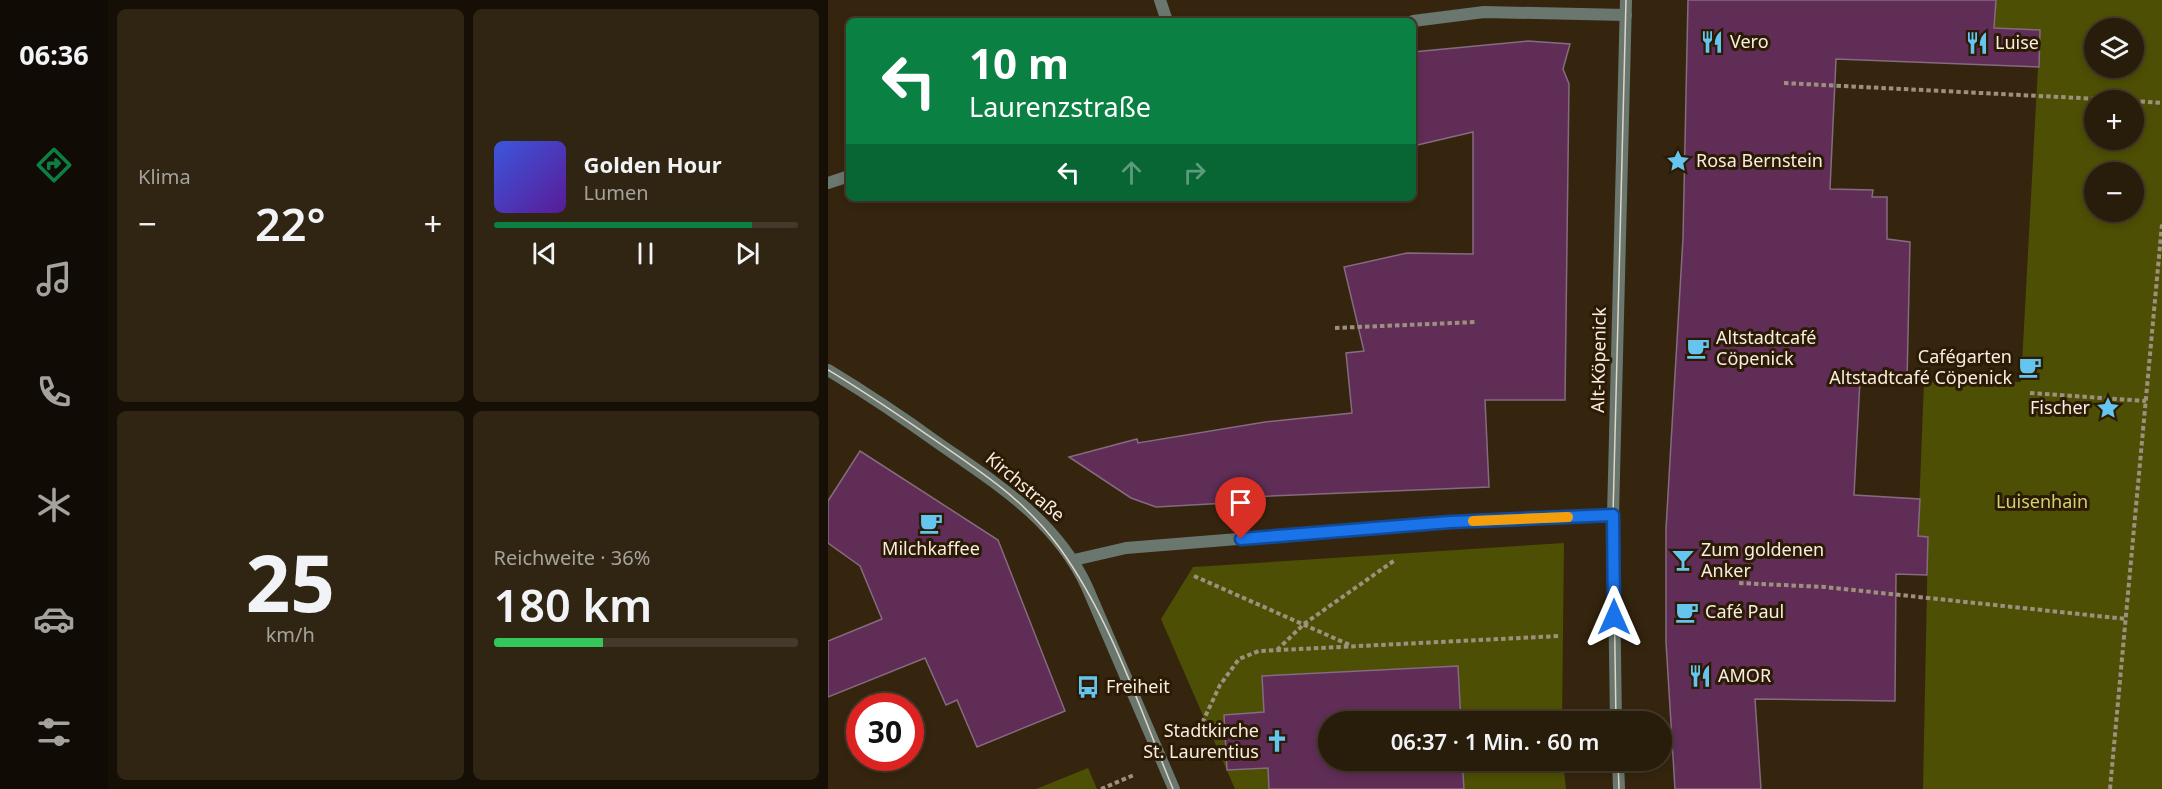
<!DOCTYPE html>
<html lang="de">
<head>
<meta charset="utf-8">
<style>
  :root { --surface:#281c0a; --page:#302513; --text:#f1f3f6; --muted:#a5a19c; --line:#443a2b; --accent:#0b8043 }
  body { margin:0; font-family:"Noto Sans",sans-serif; background:var(--page); color:var(--text); height:100vh; display:flex; flex-direction:column; font-size:22px; white-space:nowrap }
  * { box-sizing:border-box; margin:0 }
  p { font-size:20px; color:var(--muted) }
  .icon { flex:none; width:33px; height:33px; fill:none; stroke:currentColor; stroke-width:2; stroke-linecap:round; stroke-linejoin:round }
  .map { position:relative; flex:1; overflow:hidden }
  .drawer { display:flex; flex-direction:column; gap:9px; padding:9px; background:#160f06; width:720px }
  .drawer>* { flex:none }
  .hud { position:absolute; left:18px; top:18px; width:570px; height:183px; border-radius:9px; box-shadow:0 3px 9px #0003,0 0 0 2px var(--line); background:#0b8043; color:#fff; overflow:hidden }
  .buttons { position:absolute; left:1256px; top:18px; display:grid; gap:12px }
  .buttons a { display:grid; place-items:center; width:60px; height:60px; border-radius:50%; background:var(--surface); box-shadow:0 3px 9px #0003,0 0 0 2px var(--line); font-size:30px }
  .speed { position:absolute; left:18px; top:693px; display:flex; gap:12px; font-size:30px; font-weight:700; text-align:center }
  .speed>* { display:grid; place-content:center; width:78px; height:78px; border-radius:50%; background:var(--surface); box-shadow:0 3px 9px #0003,0 0 0 2px var(--line); line-height:1 }
  .speed .limit { border:9px solid #d22; background:#fff; color:#111 }
  .pin { position:absolute; display:grid; place-items:center; width:51px; height:51px; color:#fff; margin:-62px -26px; border-radius:50% 50% 50% 0; rotate:-45deg; box-shadow:0 0 6px #0007 }
  .pin .icon { rotate:45deg }
  .me { position:absolute; width:66px; margin:-33px; rotate:0deg; stroke-linejoin:round; filter:drop-shadow(0 0 4px #0008) }
  .turn { display:flex; align-items:center; gap:21px; height:126px; padding:0 24px; font-size:27px }
  .turn .icon { width:78px; height:78px; stroke-width:2.5 }
  .turn b { display:block; font-size:42px; line-height:51px }
  .lanes { display:flex; align-items:center; height:57px; padding:0 24px; background:#0003; justify-content:center; gap:30px; direction:ltr }
  .lanes .off { opacity:.35 }
  .big { font-size:45px; font-weight:600; line-height:1.1 }
  .drawer .widget { flex:1; display:flex; flex-direction:column; justify-content:center; gap:9px; min-width:0; padding:0 21px; border-radius:9px; background:var(--page) }
  .drawer .dial { align-items:center; gap:0 }
  .dial b { font-size:78px; line-height:1 }
  .song { display:flex; align-items:center; gap:18px }
  .cover { width:72px; height:72px; border-radius:9px; background:linear-gradient(135deg,hsl(230 70% 55%),hsl(270 70% 35%)) }
  .played { height:6px; border-radius:3px; background:linear-gradient(90deg,var(--accent) 85%,var(--line) 85%) }
  .keys { display:flex; justify-content:space-around; direction:ltr }
  .heat { display:flex; justify-content:space-between; align-items:center; font-size:33px; direction:ltr }
  .charge { height:9px; border-radius:4px; background:linear-gradient(90deg,#34c759 36%,var(--line) 0) }
  .drawer .tiles { flex:1; display:grid; gap:9px; grid-template-columns:repeat(2,1fr) }
  .trip { position:absolute; left:490px; top:711px; width:354px; height:60px; border-radius:30px; background:var(--surface); box-shadow:0 3px 9px #0003,0 0 0 2px var(--line); font-weight:600; line-height:60px; text-align:center }
  main { display:flex; flex:1; min-height:0 }
  .tab-bar { display:flex; flex-direction:column; width:108px; justify-content:space-around; align-items:center; background:#100b04; color:var(--muted) }
  .tab-bar .icon { width:42px; height:42px }
  .tab-bar .current { color:var(--accent) }
  .tab-bar b { font-size:27px; color:var(--text) }
  .map>svg:first-child { display:block }
  .green { fill:#4d4f04; fill-rule:evenodd }
  .building { fill:#5f2d56; stroke:#856b7f; stroke-width:1.5 }
  .lines { fill:none; stroke-linecap:round; stroke-linejoin:round }
  .path { stroke:#9d907e; stroke-width:4; stroke-dasharray:4.5 3; stroke-linecap:butt }
  .street { stroke:#6a776f; stroke-width:12 }
  .tram { stroke:#e0d5c6; stroke-width:1.5 }
  .route-casing { stroke:#114b97; stroke-width:15 }
  .route { stroke:#1a73e8; stroke-width:10 }
  .slow { stroke:#f59e0b; stroke-width:10 }
  .labels { text-anchor:middle; stroke-width:6; stroke-linejoin:round; paint-order:stroke }
  .poi-label { font-size:18px; fill:#f8ede0; stroke:#2b1b05; text-anchor:start }
  .street-label { font-size:18px; fill:#f8ede0; stroke:#2b1b05 }
  .park-label { font-size:18px; fill:#ced270; stroke:#2b1b05 }
</style>
</head>
<body>
<main>
<nav class="tab-bar">
<b>06:36</b>
<svg class="icon current" aria-label="directions" viewBox="0 0 24 24"><path d="M12 3l9 9-9 9-9-9zM9 14v-3h6M13 9l2 2-2 2"/></svg>
<svg class="icon" aria-label="music" viewBox="0 0 24 24"><path d="M9 18V5l10-2v13"/><circle cx="6" cy="18" r="3"/><circle cx="16" cy="16" r="3"/></svg>
<svg class="icon" aria-label="phone" viewBox="0 0 24 24"><path d="M5 4h4l2 5-3 2q2 4 5 5l2-3 5 2v4C11 20 4 13 5 4z"/></svg>
<svg class="icon" aria-label="climate" viewBox="0 0 24 24"><path d="M12 3v18M4 7l16 10M4 17L20 7"/></svg>
<svg class="icon" aria-label="car" viewBox="0 0 24 24"><path d="M5 17H2v-5l4-1 3-4h7l3 4 3 1v5h-3M9 17h6M6 11h13"/><circle cx="7" cy="17" r="2"/><circle cx="17" cy="17" r="2"/></svg>
<svg class="icon" aria-label="filters" viewBox="0 0 24 24"><path d="M4 7h16M4 17h16"/><circle cx="9" cy="7" r="2"/><circle cx="15" cy="17" r="2"/></svg>
</nav>
<section class="drawer">
<div class="tiles">
<div class="widget"><p>Klima</p>
<div class="heat"><a>−</a><b class="big">22°</b><a>+</a></div>
</div>
<div class="widget">
<div class="song"><i class="cover"></i><div><b>Golden Hour</b><p>Lumen</p></div></div>
<div class="played"></div>
<div class="keys"><svg class="icon" aria-label="previous" viewBox="0 0 24 24"><path d="M18 5L8 12l10 7zM5 5v14"/></svg><svg class="icon" aria-label="pause" viewBox="0 0 24 24"><path d="M8 5v14M16 5v14"/></svg><svg class="icon" aria-label="next" viewBox="0 0 24 24"><path d="M6 5l10 7-10 7zM19 5v14"/></svg></div>
</div>
<div class="widget dial"><b>25</b><p>km/h</p></div>
<div class="widget"><p>Reichweite · 36%</p><b class="big">180 km</b><div class="charge"></div></div>
</div>
</section>
<div class="map">
<svg width="1334" height="789" viewBox="0 0 1334 789">
  <rect width="100%" height="100%" fill="#35250e"/>
  <g class="green">
    <path d="M1168,0H1334V789H1095L1100,537L1090,536L1096,382H1193L1212,30L1166,28ZM1266,28H1305V68H1266ZM1266,100H1305V140H1266ZM1266,172H1305V212H1266Z"/>
    <polygon points="736,543 734,721 501,722 501,760 735,761 738,789 407,789 333,619 365,567"/>
    <polygon points="260,768 269,789 208,789"/>
  </g>
  <g class="building">
    <polygon points="860,0 1168,0 1166,28 1212,30 1211,67 1008,59 1002,189 1045,190 1044,197 1059,197 1059,239 1082,242 1079,382 1032,380 1026,495 1092,499 1090,536 1100,537 1099,575 1068,574 1067,701 927,699 933,789 847,789 838,642 838,529 855,238"/>
    <polygon points="700,41 742,44 735,69 741,84 737,400 657,400 661,487 417,497 417,502 328,507 303,498 241,457 309,439 310,443 437,422 524,413 518,353 536,351 516,267 579,253 645,254 645,132 585,146 585,52"/>
    <polygon points="32,451 170,540 237,711 149,747 129,700 118,705 97,658 0,697 0,641 54,619 32,566 0,543 0,501"/>
    <polygon points="630,666 633,722 501,722 501,760 634,760 636,789 441,789 440,768 399,770 396,715 436,712 434,676"/>
  </g>
  <g class="lines">
    <g class="path">
      <polyline points="956,83 1291,100"/>
      <polyline points="1305,101 1334,103"/>
      <polyline points="507,328 649,322"/>
      <polyline points="1202,393 1318,401"/>
      <polyline points="366,576 524,646"/>
      <polyline points="911,583 997,587 1298,619"/>
      <polyline points="449,650 476,624 567,560"/>
      <polyline points="368,736 392,685 411,659 431,651 732,636"/>
      <polyline points="363,753 374,749"/>
      <polyline points="273,789 306,775"/>
      <polyline points="1282,789 1334,224"/>
    </g>
    <g class="street">
      <polyline points="332,0 339,21"/>
      <polyline points="585,21 656,12 798,15"/>
      <polyline points="0,183 21,176"/>
      <path d="M0,370C38,393 74,417 110,443C169,484 228,520 259,587L346,789"/>
      <polyline points="246,560 298,548 622,522 785,515"/>
      <polyline points="788,722 785,515 798,0"/>
      <polyline points="790,760 791,789"/>
    </g>
    <g class="tram">
      <path d="M0,370C39,393 76,419 114,445C159,476 197,501 231,547C282,617 312,709 345,789"/>
      <polyline points="788,722 785,515 798,0"/>
      <polyline points="790,760 791,789"/>
    </g>
  </g>
  <g class="lines">
    <g class="route-casing">
      <polyline id="route" points="413,539 622,522 785,515 786,617"/>
    </g>
    <use href="#route" class="route"/>
    <polyline class="slow" points="645,521 740,517"/>
  </g>
  <defs>
    <g id="restaurant-bare" transform="scale(1.8)"><path d="M-5-6h1v4h1v-4h1v4h1v-4h1v5L-1.5 .5V6h-2V.5L-5-1ZM5-6V6H3V1.5H1.5Q1.5-4 5-6Z" fill="#65c5ee" stroke="#2b1b05" stroke-width="2.5" paint-order="stroke"/></g>
    <g id="sight-bare" transform="scale(1.8)"><path d="M0-6L1.8-2.2L6-1.7L2.9 1.2L3.7 5.4L0 3.3L-3.7 5.4L-2.9 1.2L-6-1.7L-1.8-2.2Z" fill="#65c5ee" stroke="#2b1b05" stroke-width="2.5" paint-order="stroke"/></g>
    <g id="cafe-bare" transform="scale(1.8)"><path d="M-5.5-4.5H6V0H3Q3 3.5 0 3.5H-2.5Q-5.5 3.5-5.5 0ZM3-3.2v2h1.7v-2ZM-6 4.5H4V6H-6Z" fill="#65c5ee" stroke="#2b1b05" stroke-width="2.5" paint-order="stroke"/></g>
    <g id="bar-bare" transform="scale(1.8)"><path d="M-6-5H6L.8 .8V4.5H3.5V6h-7V4.5H-.8V.8Z" fill="#65c5ee" stroke="#2b1b05" stroke-width="2.5" paint-order="stroke"/></g>
    <g id="bus-bare" transform="scale(1.8)"><path d="M-5-6H5V4H4V6H2V4H-2V6H-4V4H-5ZM-3.5-4V0h7V-4ZM-3.5 1.2v1.5H-2V1.2ZM2 1.2v1.5H3.5V1.2Z" fill="#65c5ee" stroke="#2b1b05" stroke-width="2.5" paint-order="stroke"/></g>
    <g id="church-bare" transform="scale(1.8)"><path d="M-1.2-6h2.4v3.5h3.3v2.4h-3.3V6h-2.4V-.1h-3.3v-2.4h3.3Z" fill="#65c5ee" stroke="#2b1b05" stroke-width="2.5" paint-order="stroke"/></g>
  </defs>
  <g fill-rule="evenodd">
    <use href="#restaurant-bare" x="884" y="42"/>
    <use href="#restaurant-bare" x="1149" y="43"/>
    <use href="#sight-bare" x="850" y="161"/>
    <use href="#cafe-bare" x="870" y="348"/>
    <use href="#cafe-bare" x="1202" y="367"/>
    <use href="#sight-bare" x="1280" y="408"/>
    <use href="#cafe-bare" x="103" y="523"/>
    <use href="#bar-bare" x="855" y="560"/>
    <use href="#cafe-bare" x="859" y="612"/>
    <use href="#restaurant-bare" x="872" y="676"/>
    <use href="#bus-bare" x="260" y="687"/>
    <use href="#church-bare" x="449" y="741"/>
  </g>
  <g class="labels">
    <g class="poi-label">
      <text x="902" y="48">Vero</text>
      <text x="1167" y="49">Luise</text>
      <text x="868" y="167">Rosa Bernstein</text>
      <text x="888" y="344">Altstadtcafé<tspan x="888" dy="21">Cöpenick</tspan></text>
      <text x="1184" y="363" text-anchor="end">Cafégarten<tspan x="1184" dy="21">Altstadtcafé Cöpenick</tspan></text>
      <text x="1262" y="414" text-anchor="end">Fischer</text>
      <text x="103" y="555" text-anchor="middle">Milchkaffee</text>
      <text x="873" y="556">Zum goldenen<tspan x="873" dy="21">Anker</tspan></text>
      <text x="877" y="618">Café Paul</text>
      <text x="890" y="682">AMOR</text>
      <text x="278" y="693">Freiheit</text>
      <text x="431" y="737" text-anchor="end">Stadtkirche<tspan x="431" dy="21">St. Laurentius</tspan></text>
    </g>
    <g class="street-label">
      <text transform="translate(771 360) rotate(-89)" y="6">Alt-Köpenick</text>
      <text transform="translate(197 487) rotate(40)" y="6">Kirchstraße</text>
    </g>
    <g class="park-label">
      <text x="1214" y="508">Luisenhain</text>
    </g>
  </g>
</svg>
<div class="buttons">
<a><svg class="icon" aria-label="layers" viewBox="0 0 24 24"><path d="M12 4l9 5-9 5-9-5zM3 14l9 5 9-5"/></svg></a>
<a>+</a>
<a>−</a>
</div>
<div class="speed"><div class="limit">30</div></div>
<div class="pin" style="left:413px;top:539px;background:#d93025"><svg class="icon" aria-label="arrive" viewBox="0 0 24 24"><path d="M6 21V4h12l-3 4 3 4H6"/></svg></div>
<svg class="me" style="left:786px;top:617px" viewBox="-20 -20 40 40"><path d="M0-17L14 15 0 8-14 15z" fill="#1a73e8" stroke="#fff" stroke-width="4"/></svg>
<div class="trip">06:37 · 1 Min. · 60 m</div>
<div class="hud">
<div class="turn"><svg class="icon" aria-label="left" viewBox="0 0 24 24"><path d="M17 20v-9H6M10 6l-5 5 5 5"/></svg><div><b>10 m</b>Laurenzstraße</div></div>
<div class="lanes"><svg class="icon" aria-label="left" viewBox="0 0 24 24"><path d="M17 20v-9H6M10 6l-5 5 5 5"/></svg><svg class="icon off" aria-label="ahead" viewBox="0 0 24 24"><path d="M12 20V5M6 11l6-6 6 6"/></svg><svg class="icon off" aria-label="right" viewBox="0 0 24 24"><path d="M7 20v-9h11M14 6l5 5-5 5"/></svg></div>
</div>
</div>
</main>
</body>
</html>
